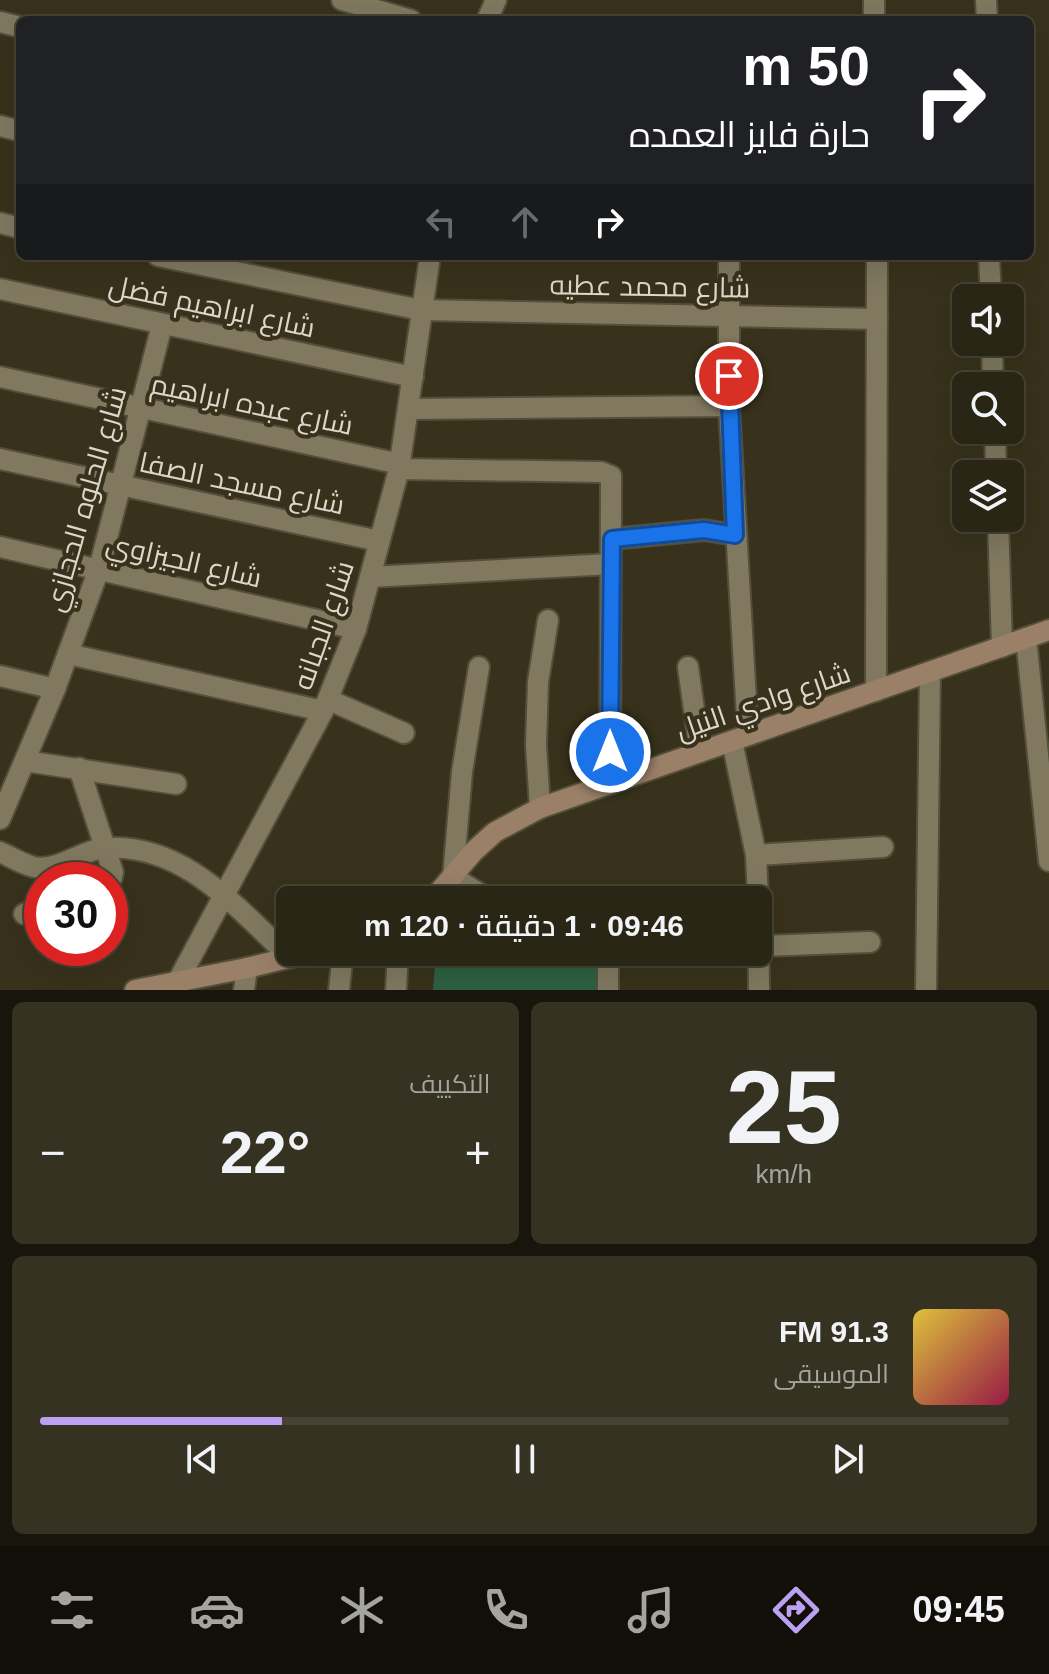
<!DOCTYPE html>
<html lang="ar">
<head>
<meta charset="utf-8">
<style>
  :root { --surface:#2a2615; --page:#363222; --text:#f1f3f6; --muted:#a5a5a0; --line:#464334; --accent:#bca0f2 }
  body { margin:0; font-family:Helvetica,Cairo,sans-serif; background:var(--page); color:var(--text); direction:rtl; height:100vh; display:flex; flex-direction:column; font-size:30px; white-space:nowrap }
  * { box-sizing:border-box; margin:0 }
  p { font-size:26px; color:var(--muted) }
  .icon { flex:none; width:44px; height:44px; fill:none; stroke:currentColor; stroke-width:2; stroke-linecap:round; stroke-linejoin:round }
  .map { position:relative; height:990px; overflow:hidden; direction:ltr }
  .sheet { display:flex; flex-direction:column; gap:12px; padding:12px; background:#17150c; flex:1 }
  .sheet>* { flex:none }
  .top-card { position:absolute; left:16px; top:16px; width:1018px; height:244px; border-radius:12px; box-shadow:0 8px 32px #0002,0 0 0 2px var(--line); direction:rtl; background:#202124; color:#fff; overflow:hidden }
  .controls { position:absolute; left:952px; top:284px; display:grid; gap:16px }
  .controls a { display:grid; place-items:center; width:72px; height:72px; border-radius:12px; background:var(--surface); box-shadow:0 8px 32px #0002,0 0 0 2px var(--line); font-size:40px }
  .speed { position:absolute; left:24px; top:862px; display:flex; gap:16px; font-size:40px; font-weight:700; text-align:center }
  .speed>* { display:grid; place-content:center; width:104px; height:104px; border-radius:50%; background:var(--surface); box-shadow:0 8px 32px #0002,0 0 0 2px var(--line); line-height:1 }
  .speed .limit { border:12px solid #d22; background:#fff; color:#111 }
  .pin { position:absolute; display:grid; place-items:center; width:68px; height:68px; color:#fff; margin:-34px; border:4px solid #fff; border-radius:50%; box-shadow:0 2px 8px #0007 }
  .me { position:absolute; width:88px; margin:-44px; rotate:0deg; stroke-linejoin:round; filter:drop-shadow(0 0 6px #0008) }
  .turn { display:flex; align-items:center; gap:28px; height:168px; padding:0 32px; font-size:36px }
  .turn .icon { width:104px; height:104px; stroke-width:2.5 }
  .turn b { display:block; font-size:56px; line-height:68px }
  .lanes { display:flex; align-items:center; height:76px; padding:0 32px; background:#0003; justify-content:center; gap:40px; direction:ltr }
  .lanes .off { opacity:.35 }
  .big { font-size:60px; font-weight:600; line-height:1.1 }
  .sheet .tile { flex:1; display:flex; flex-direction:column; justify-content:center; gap:12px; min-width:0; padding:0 28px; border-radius:12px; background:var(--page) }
  .sheet .dial { align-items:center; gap:0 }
  .dial b { font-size:104px; line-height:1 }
  .song { display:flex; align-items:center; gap:24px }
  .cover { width:96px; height:96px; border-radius:12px; background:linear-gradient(135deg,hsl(50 70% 55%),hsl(340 70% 35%)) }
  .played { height:8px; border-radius:4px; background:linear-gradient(90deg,var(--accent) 25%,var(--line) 25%) }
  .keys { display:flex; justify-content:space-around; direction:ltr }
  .heat { display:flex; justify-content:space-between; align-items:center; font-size:44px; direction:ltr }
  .sheet .tiles { flex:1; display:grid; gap:12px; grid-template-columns:1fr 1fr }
  .tile:last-child { grid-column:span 2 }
  .trip { position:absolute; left:276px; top:886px; width:496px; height:80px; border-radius:12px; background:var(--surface); box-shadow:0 8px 32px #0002,0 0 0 2px var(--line); font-weight:600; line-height:80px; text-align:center; direction:rtl }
  .tab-bar { display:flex; height:128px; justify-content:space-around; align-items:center; background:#110f08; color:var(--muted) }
  .tab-bar .icon { width:56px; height:56px }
  .tab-bar .active { color:var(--accent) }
  .tab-bar b { font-size:36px; color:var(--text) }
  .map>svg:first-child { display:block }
  .green { fill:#2d6141 }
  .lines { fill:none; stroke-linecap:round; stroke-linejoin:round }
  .street-casing { stroke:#544f3b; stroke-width:24 }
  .secondary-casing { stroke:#544f3b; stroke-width:24 }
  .street { stroke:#807960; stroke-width:20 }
  .secondary { stroke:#9b8068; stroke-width:20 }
  .route-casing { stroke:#114b97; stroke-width:20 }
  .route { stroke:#1a73e8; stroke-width:14 }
  .labels { text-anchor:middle; stroke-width:8; stroke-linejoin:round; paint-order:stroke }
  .street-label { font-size:28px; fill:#dbd7ca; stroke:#38321c }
</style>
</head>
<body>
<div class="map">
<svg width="1049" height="990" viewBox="0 0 1049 990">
  <rect width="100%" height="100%" fill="#38321c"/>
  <polygon class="green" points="436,952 597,952 597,990 433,990"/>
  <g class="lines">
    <g class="street-casing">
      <g id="street">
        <polyline points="342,0 411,20"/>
        <polyline points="874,0 874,20"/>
        <polyline points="986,0 987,20"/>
        <polyline points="487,20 496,0"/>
        <polyline points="0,22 20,27"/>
        <polyline points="0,126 20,131"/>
        <polyline points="0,223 20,228"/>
        <polyline points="158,256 421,310 877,319"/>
        <polyline points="729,256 729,406 748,735"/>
        <polyline points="989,256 991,298"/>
        <polyline points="0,289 413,377"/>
        <polyline points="992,342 993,386"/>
        <polyline points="0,377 400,464"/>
        <polyline points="409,409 729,406"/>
        <polyline points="995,430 996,474"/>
        <polyline points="0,459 379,541"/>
        <polyline points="399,469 601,472 611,476 610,784"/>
        <polyline points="998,518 1002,647"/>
        <polyline points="612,539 704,530 735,535"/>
        <polyline points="0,547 356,629"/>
        <polyline points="370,577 611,564"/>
        <polyline points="1026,638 1049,861"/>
        <polyline points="68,654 323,711"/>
        <polyline points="479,667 462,772 453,877 490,900"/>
        <polyline points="688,667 700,752"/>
        <polyline points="0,676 55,689"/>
        <polyline points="876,691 877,256"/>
        <polyline points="329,700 404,733"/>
        <polyline points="732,741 756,855 758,900"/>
        <polyline points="25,761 176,784"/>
        <polyline points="79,768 113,872 112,877 107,880"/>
        <polyline points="540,808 536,745 538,682 548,620"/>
        <polyline points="0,819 55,689 99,569 162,325"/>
        <path d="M0,852C11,857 22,864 34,867C58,872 81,850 105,848C184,842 237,909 290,957"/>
        <polyline points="756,855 883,847"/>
        <polyline points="758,909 759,990"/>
        <polyline points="24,914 42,907"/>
        <polyline points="759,946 870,942"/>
        <polyline points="178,981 323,711 356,629 399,469 430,256"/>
        <polyline points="244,990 247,968"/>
        <polyline points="339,990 343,952"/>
        <polyline points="396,990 398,952"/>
        <polyline points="608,990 608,952"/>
        <polyline points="926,990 930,672"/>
      </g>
    </g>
    <g class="secondary-casing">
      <g id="secondary">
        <polyline points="432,900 474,851 495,832 540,808 1049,630"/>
        <polyline points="135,990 247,968 312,952"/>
      </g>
    </g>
    <use href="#street" class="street"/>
    <use href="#secondary" class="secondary"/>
  </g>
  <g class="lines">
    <g class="route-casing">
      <polyline id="route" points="610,752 612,539 704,530 735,535 729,376"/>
    </g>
    <use href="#route" class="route"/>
  </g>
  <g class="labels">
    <g class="street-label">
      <text transform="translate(650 286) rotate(1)" y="10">شارع محمد عطيه</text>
      <text transform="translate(212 306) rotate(12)" y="10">شارع ابراهيم فضل</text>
      <text transform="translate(252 404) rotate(12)" y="10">شارع عبده ابراهيم</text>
      <text transform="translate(242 483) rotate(12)" y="10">شارع مسجد الصفا</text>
      <text transform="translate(85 499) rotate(-74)" y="10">شارع الحلوه الحجازي</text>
      <text transform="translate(184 560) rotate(13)" y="10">شارع الجيزاوي</text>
      <text transform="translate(323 625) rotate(-71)" y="10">شارع الجبانه</text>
      <text transform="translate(763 701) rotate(-19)" y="10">شارع وادي النيل</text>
    </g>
  </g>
</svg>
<div class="controls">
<a><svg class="icon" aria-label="sound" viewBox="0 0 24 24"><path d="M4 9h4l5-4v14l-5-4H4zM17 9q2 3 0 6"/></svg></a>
<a><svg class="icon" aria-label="search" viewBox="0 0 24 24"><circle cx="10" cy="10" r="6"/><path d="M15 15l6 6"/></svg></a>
<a><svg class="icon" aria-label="layers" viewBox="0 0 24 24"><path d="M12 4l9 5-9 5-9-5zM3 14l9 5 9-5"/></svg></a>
</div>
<div class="speed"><div class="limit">30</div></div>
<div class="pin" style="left:729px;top:376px;background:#d93025"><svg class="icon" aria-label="arrive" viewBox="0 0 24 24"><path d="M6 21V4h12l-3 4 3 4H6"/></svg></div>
<svg class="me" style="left:610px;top:752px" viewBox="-20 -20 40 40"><circle r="17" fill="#1a73e8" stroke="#fff" stroke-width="3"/><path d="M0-11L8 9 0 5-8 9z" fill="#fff"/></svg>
<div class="trip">09:46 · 1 دقيقة · 120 m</div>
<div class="top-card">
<div class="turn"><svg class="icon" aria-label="right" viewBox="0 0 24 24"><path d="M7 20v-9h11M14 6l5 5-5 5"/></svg><div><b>50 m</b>حارة فايز العمده</div></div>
<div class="lanes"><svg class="icon off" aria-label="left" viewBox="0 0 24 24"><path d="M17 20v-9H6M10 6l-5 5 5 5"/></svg><svg class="icon off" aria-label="ahead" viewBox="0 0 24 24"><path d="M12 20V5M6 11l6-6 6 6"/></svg><svg class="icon" aria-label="right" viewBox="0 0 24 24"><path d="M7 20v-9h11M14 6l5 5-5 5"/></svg></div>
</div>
</div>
<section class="sheet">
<div class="tiles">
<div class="tile dial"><b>25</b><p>km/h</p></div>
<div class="tile"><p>التكييف</p>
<div class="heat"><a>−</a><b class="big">22°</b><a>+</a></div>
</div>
<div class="tile">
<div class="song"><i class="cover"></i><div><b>91.3 FM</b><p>الموسيقى</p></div></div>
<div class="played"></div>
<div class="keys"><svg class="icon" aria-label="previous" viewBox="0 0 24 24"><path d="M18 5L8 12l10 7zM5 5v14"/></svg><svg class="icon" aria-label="pause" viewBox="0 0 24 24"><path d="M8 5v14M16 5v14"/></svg><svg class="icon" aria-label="next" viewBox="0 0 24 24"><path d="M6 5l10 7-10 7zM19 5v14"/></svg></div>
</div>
</div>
</section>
<nav class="tab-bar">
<b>09:45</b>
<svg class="icon active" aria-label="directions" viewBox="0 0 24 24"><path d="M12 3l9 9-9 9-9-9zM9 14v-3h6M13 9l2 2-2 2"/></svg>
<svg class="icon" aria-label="music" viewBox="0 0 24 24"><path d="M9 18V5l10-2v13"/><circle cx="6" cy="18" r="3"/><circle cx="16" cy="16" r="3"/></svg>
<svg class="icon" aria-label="phone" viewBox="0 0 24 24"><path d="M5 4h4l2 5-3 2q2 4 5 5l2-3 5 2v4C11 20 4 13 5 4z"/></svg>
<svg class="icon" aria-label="climate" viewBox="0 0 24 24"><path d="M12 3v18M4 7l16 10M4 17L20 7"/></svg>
<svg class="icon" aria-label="car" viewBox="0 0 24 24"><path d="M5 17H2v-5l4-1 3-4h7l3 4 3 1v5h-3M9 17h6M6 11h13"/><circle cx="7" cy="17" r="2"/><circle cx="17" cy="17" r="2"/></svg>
<svg class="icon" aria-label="filters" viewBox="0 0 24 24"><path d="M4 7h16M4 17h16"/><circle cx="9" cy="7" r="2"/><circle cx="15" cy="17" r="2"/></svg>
</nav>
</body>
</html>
